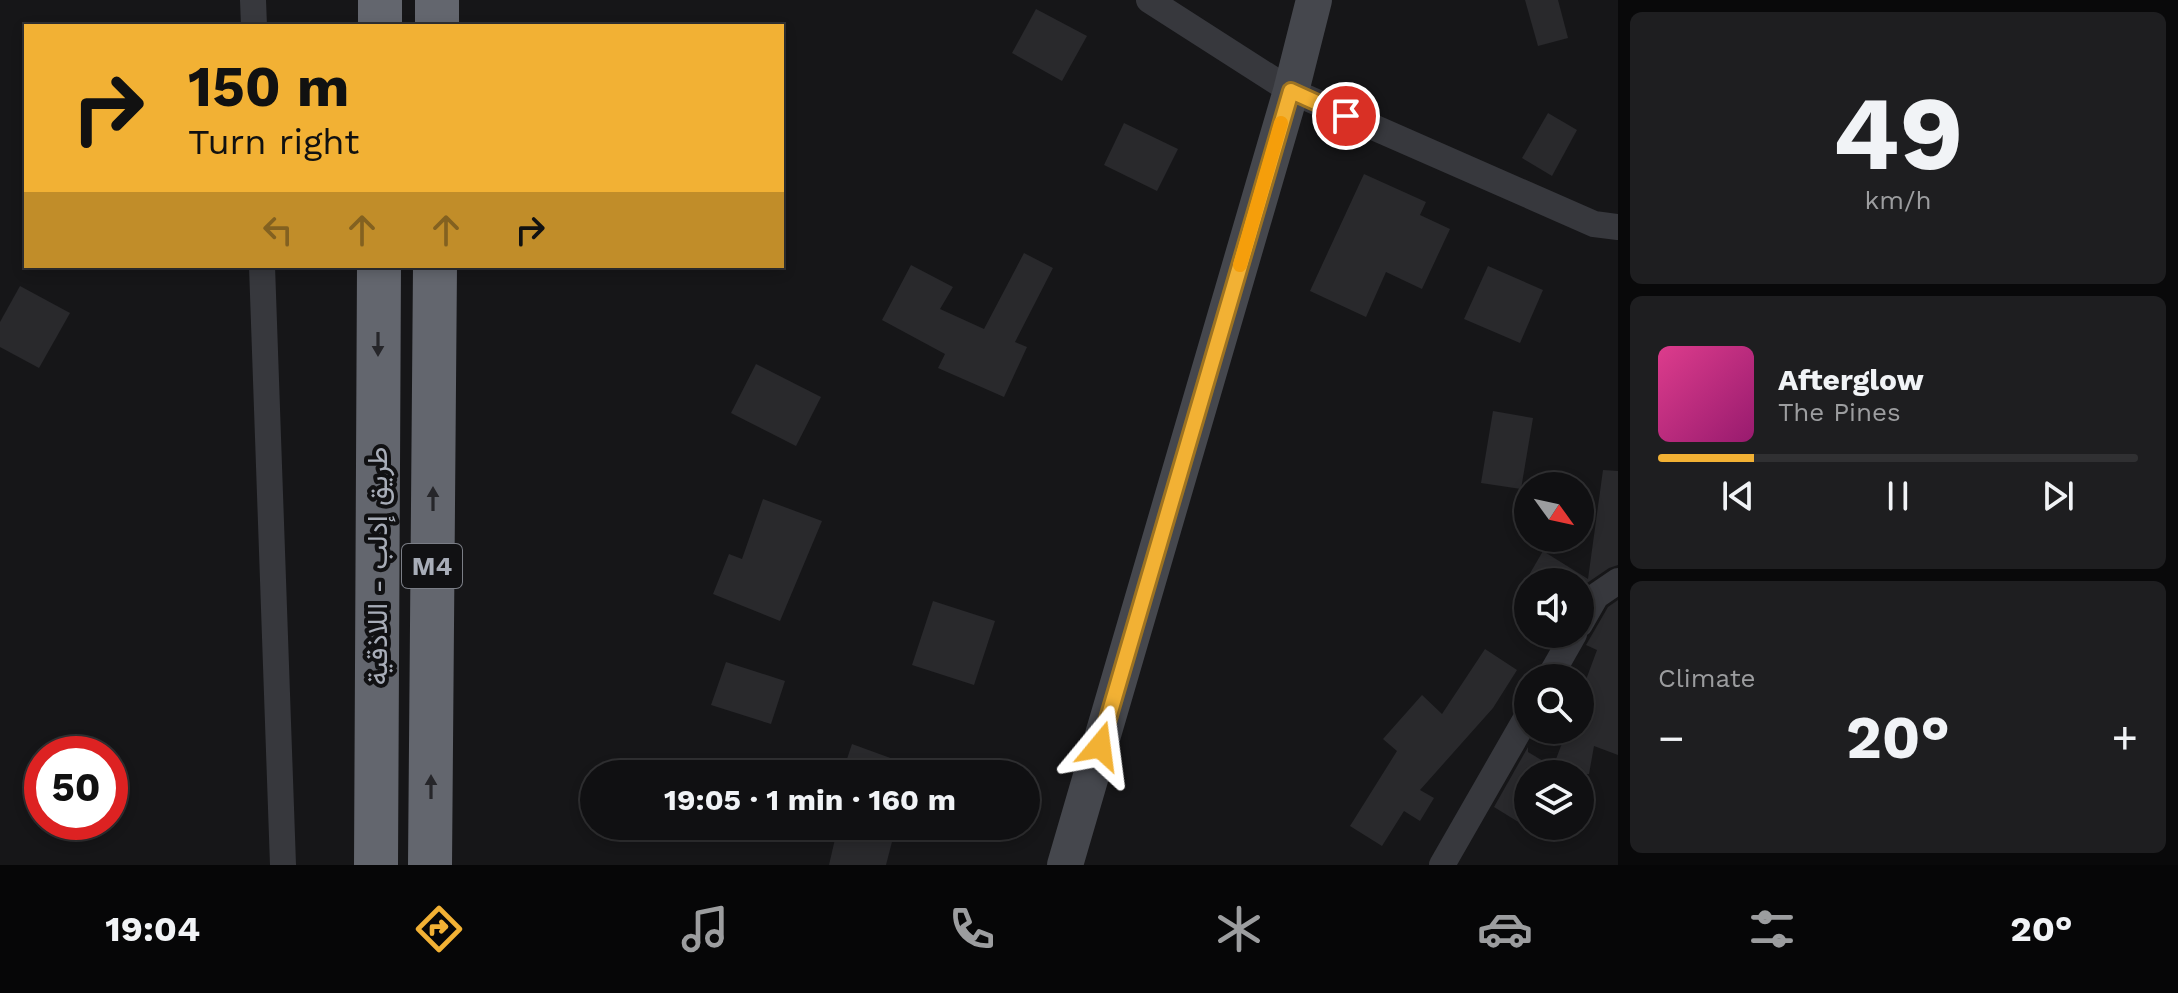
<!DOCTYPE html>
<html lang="en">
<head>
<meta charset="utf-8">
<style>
  :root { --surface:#101012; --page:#1e1e20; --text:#f1f3f6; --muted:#9c9d9f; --line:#303032; --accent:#f2b134 }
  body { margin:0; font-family:"Work Sans",Vazirmatn,sans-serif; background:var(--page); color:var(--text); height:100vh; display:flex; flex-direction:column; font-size:30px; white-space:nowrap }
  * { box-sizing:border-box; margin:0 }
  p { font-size:26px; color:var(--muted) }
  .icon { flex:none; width:44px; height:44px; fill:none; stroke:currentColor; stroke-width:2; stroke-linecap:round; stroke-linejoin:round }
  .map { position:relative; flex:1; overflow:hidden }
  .details { display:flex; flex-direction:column; gap:12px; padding:12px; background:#09090a; width:560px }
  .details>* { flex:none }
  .top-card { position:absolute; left:24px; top:24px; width:760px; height:244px; border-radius:0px; box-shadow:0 4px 12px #0003,0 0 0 2px var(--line); background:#f2b134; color:#111; overflow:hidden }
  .needle { width:52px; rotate:123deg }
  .controls { position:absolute; left:1514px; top:472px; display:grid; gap:16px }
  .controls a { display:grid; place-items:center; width:80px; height:80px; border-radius:50%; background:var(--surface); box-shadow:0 4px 12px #0003,0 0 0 2px var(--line); font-size:40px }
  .speed { position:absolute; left:24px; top:736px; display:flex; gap:16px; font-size:40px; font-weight:700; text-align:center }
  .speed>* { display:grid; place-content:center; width:104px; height:104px; border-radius:50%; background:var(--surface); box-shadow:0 4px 12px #0003,0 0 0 2px var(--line); line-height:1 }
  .speed .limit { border:12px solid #d22; background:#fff; color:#111 }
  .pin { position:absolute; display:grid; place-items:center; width:68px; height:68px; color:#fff; margin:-34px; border:4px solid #fff; border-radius:50%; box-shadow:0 2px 8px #0007 }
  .me { position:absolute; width:88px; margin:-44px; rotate:16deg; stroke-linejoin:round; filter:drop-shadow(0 0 6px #0008) }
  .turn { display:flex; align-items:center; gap:28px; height:168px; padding:0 32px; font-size:36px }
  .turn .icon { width:104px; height:104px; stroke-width:2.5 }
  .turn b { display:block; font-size:56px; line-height:68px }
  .lanes { display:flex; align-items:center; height:76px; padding:0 32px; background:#0003; justify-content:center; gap:40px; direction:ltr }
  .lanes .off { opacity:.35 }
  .big { font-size:60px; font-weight:700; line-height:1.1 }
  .details .widget { flex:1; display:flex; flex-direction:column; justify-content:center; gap:12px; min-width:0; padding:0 28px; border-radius:12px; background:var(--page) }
  .details .dial { align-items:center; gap:0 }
  .dial b { font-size:104px; line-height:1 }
  .song { display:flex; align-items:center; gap:24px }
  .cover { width:96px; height:96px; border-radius:12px; background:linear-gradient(135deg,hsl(330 70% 55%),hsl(320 70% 35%)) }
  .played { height:8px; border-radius:4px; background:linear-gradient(90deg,var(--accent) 20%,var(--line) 20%) }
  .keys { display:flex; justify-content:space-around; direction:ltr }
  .heat { display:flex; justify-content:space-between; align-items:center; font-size:44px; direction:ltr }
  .trip { position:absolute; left:580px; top:760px; width:460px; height:80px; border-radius:40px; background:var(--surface); box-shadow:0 4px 12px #0003,0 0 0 2px var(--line); font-weight:700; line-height:80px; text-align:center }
  .dock { display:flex; height:128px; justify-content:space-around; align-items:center; background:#060607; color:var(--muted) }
  .dock .icon { width:56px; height:56px }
  .dock .active { color:var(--accent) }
  .dock b { font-size:36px; color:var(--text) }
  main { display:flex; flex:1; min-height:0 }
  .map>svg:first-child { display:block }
  .building { fill:#29292c }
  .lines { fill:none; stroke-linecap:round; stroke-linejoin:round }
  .street { stroke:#37383d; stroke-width:26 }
  .secondary { stroke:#45474d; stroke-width:36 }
  .highway { stroke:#63666e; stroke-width:44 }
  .oneway { fill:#26262a }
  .route-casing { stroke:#9d7322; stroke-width:20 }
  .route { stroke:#f2b134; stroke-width:14 }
  .slow { stroke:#f59e0b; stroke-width:14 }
  .labels { text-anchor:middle; stroke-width:8; stroke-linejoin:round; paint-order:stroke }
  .shield { fill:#111113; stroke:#7b7e86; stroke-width:2 }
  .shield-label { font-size:26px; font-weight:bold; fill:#a8adb8 }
  .street-label { font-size:28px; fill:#a8adb8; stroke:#111113 }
</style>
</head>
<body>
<main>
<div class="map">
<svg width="1618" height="865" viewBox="0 0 1618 865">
  <rect width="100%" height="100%" fill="#161618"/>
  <g class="building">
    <polygon points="1525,0 1558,0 1568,38 1538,46"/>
    <polygon points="1036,9 1087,36 1062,81 1012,53"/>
    <polygon points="1548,113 1577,130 1552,176 1522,158"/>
    <polygon points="1124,123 1178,149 1157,191 1104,165"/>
    <polygon points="1364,174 1426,202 1420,215 1450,229 1422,289 1386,272 1366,317 1310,291"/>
    <polygon points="1024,253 1053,268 1015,342 1027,347 1004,397 938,368 945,354 882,320 911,265 953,287 940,309 984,329"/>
    <polygon points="1488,266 1543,290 1520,343 1464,319"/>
    <polygon points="20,286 70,313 39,368 0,347 0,322"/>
    <polygon points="756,364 821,397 796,446 731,413"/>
    <polygon points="1493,411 1533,418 1521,489 1481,483"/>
    <polygon points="1603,470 1618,471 1618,565 1609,568 1587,583 1580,592 1580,582 1525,582 1543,551 1588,579"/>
    <polygon points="763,499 822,521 780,621 713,594 729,554 742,559"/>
    <polygon points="1618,600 1618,755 1594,746 1589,774 1528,774 1528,828 1494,807 1528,747 1528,752 1553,767 1567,730 1580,730 1580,696 1597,650 1586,645 1608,607"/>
    <polygon points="933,601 995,621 974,685 912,665"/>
    <polygon points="1485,649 1517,670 1493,708 1420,790 1434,798 1420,821 1404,811 1382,846 1350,826 1397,751 1383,739 1422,695 1442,714"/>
    <polygon points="726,662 785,681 771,724 711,705"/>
    <polygon points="852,744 926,771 926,774 842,774"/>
    <polygon points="838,826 860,826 894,834 886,865 829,865"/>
  </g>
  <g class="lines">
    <g class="street">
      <polyline points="253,0 254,26"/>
      <polyline points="1149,0 1291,91 1594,224 1618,227"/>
      <polyline points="262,266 283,865"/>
      <polyline points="1580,624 1596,596 1618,581"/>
      <polyline points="1549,678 1574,634"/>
      <polyline points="1442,865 1528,715"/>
    </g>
    <polyline class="secondary" points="1065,865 1291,91 1314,0"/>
    <g class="highway">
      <polyline points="380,26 380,0"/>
      <polyline points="437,26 437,0"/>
      <polyline points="376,865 379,266"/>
      <polyline points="430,865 435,266"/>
    </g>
  </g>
  <defs><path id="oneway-solid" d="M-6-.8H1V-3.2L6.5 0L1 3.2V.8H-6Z" transform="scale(2)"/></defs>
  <g class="oneway">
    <use href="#oneway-solid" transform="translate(378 344) rotate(90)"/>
    <use href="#oneway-solid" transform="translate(433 499) rotate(-90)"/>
    <use href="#oneway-solid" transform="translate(431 787) rotate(-90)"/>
  </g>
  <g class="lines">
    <g class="route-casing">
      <polyline id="route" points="1100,746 1291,91 1346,116"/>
    </g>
    <use href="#route" class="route"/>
    <polyline class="slow" points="1240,265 1281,123"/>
  </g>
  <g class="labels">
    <rect class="shield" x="402" y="544" width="60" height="44" rx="6"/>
    <g class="shield-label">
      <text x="432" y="575">M4</text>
    </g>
    <g class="street-label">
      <text transform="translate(377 566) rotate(-90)" y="10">طريق إدلب - اللاذقية</text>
    </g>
  </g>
</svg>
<div class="controls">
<a><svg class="needle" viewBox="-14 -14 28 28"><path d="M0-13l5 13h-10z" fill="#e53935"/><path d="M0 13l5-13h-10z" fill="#9c9d9f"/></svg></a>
<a><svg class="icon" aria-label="sound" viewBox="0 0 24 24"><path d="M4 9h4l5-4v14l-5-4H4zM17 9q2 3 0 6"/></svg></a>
<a><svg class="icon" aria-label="search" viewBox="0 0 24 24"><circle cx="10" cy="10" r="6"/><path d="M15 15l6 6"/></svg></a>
<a><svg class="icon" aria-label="layers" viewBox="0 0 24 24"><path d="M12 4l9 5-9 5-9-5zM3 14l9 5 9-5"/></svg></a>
</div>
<div class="speed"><div class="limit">50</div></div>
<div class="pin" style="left:1346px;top:116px;background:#d93025"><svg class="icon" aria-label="arrive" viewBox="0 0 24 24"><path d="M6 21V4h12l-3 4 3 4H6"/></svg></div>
<svg class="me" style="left:1100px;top:746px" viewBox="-20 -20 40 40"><path d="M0-17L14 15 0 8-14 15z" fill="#f2b134" stroke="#fff" stroke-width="4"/></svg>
<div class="trip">19:05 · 1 min · 160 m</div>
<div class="top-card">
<div class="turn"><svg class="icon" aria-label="right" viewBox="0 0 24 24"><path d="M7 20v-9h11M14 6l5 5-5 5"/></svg><div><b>150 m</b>Turn right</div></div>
<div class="lanes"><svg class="icon off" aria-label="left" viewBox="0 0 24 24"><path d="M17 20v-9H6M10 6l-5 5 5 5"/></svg><svg class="icon off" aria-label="ahead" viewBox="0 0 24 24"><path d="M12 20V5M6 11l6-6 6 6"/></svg><svg class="icon off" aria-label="ahead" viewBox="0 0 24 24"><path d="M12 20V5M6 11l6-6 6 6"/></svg><svg class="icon" aria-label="right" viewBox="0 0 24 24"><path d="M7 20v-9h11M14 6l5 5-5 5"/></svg></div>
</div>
</div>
<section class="details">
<div class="widget dial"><b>49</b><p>km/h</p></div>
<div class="widget">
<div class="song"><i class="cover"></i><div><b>Afterglow</b><p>The Pines</p></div></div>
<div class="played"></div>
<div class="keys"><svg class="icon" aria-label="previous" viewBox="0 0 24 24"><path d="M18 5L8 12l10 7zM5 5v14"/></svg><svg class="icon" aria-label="pause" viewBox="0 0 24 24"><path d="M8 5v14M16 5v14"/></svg><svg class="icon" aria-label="next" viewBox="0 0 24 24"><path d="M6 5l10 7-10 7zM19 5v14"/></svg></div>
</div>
<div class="widget"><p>Climate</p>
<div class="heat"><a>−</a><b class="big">20°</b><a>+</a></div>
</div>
</section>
</main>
<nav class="dock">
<b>19:04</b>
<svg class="icon active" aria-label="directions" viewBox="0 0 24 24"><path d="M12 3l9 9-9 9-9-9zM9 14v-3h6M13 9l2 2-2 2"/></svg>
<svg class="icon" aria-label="music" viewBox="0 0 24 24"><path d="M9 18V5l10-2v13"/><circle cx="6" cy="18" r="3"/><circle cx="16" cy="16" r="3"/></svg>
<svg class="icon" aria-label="phone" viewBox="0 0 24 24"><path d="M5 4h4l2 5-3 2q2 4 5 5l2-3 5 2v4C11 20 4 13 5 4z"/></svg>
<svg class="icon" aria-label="climate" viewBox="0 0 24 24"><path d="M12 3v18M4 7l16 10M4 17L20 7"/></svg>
<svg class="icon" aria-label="car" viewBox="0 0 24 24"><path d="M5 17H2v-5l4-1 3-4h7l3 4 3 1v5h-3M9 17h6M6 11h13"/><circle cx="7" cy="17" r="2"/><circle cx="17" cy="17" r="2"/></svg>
<svg class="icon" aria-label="filters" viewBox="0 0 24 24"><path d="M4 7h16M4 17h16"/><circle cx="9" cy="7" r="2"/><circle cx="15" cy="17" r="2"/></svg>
<b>20°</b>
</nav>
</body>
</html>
